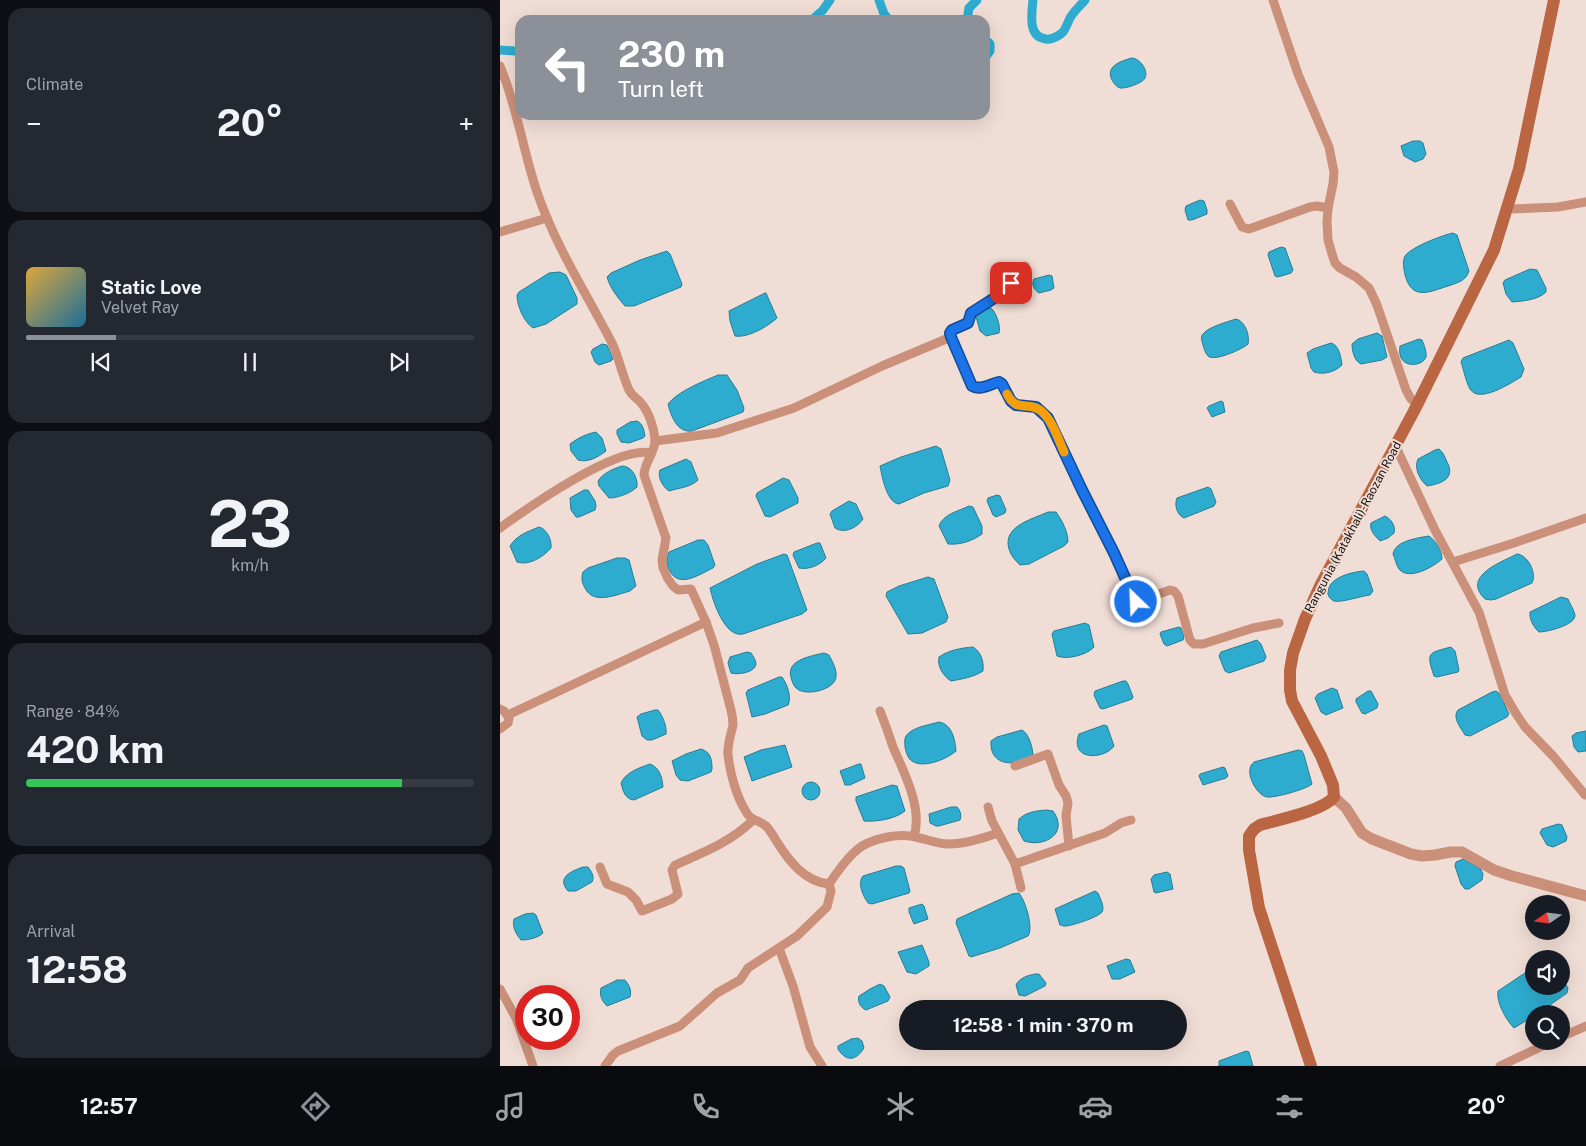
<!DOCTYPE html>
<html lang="en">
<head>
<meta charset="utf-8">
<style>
  :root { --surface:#171b24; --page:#242831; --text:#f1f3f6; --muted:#9ea1a6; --line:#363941; --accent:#8c9099 }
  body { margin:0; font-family:"Public Sans",sans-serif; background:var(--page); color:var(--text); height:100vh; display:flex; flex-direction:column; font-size:19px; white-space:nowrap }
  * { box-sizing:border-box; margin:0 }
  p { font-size:16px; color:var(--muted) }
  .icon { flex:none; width:28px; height:28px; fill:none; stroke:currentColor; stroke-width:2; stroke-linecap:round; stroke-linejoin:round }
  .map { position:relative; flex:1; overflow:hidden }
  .details { display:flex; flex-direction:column; gap:8px; padding:8px; background:#0d0f14; width:500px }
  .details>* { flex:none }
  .banner { position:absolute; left:15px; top:15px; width:475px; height:105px; border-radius:15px; box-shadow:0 5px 20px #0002; background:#8c9099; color:#fff; overflow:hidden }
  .needle { width:32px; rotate:256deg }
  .tools { position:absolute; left:1025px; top:895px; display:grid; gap:10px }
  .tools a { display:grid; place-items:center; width:45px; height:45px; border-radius:50%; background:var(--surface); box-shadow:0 5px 20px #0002; font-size:25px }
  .speed { position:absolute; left:15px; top:985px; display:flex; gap:10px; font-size:25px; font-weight:700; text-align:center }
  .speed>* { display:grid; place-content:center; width:65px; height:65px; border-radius:50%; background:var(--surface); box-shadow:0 5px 20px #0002; line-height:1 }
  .speed .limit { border:8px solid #d22; background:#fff; color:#111 }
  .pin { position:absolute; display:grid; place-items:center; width:42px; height:42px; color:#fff; margin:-21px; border-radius:10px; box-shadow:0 2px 8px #0006 }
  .me { position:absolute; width:55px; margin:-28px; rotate:336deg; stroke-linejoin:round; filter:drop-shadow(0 0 4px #0008) }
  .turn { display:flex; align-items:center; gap:18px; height:105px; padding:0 20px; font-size:22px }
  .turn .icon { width:65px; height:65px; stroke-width:2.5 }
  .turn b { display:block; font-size:35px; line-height:42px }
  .big { font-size:38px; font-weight:700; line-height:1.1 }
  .details .tile { flex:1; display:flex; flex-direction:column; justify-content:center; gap:8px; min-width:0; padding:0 18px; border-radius:15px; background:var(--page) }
  .details .dial { align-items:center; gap:0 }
  .dial b { font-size:65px; line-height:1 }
  .song { display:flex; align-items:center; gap:15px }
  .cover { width:60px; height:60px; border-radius:8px; background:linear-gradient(135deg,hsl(40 70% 55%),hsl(200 70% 35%)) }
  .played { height:5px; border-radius:2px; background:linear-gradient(90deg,var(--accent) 20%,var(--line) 20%) }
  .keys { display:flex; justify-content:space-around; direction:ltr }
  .heat { display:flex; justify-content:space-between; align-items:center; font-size:28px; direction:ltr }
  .charge { height:8px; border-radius:4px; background:linear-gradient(90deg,#34c759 84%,var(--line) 0) }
  .trip { position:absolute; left:399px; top:1000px; width:288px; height:50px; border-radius:25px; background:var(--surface); box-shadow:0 5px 20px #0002; font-weight:700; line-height:50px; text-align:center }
  .tabs { display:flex; height:80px; justify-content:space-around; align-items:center; background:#090b0e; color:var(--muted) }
  .tabs .icon { width:35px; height:35px }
  .tabs .current { color:var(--accent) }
  .tabs b { font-size:22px; color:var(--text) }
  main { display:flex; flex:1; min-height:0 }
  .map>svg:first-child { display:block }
  .water { fill:#2eaccf; stroke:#277e95 }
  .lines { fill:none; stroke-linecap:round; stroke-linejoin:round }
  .canal { stroke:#2eaccf; stroke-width:9 }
  .minor { stroke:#cb9079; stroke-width:9 }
  .tertiary { stroke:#cb9079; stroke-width:11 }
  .secondary { stroke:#bb6643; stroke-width:12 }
  .route-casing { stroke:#114b97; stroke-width:12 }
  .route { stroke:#1a73e8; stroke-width:9 }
  .slow { stroke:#f59e0b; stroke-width:9 }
  .labels { text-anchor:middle; stroke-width:4; stroke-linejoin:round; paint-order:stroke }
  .street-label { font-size:12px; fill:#17110e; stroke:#f0ddd5 }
</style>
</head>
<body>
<main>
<section class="details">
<div class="tile"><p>Climate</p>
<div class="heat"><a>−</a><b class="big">20°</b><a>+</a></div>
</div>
<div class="tile">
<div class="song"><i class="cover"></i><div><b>Static Love</b><p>Velvet Ray</p></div></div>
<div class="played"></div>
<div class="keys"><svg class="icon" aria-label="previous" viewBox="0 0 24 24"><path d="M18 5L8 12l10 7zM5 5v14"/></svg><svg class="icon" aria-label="pause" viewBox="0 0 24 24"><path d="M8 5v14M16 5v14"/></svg><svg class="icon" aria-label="next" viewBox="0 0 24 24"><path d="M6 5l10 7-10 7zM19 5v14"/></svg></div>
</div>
<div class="tile dial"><b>23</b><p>km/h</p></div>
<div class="tile"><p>Range · 84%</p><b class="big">420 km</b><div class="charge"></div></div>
<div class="tile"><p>Arrival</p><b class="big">12:58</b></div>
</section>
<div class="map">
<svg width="1086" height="1066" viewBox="0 0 1086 1066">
  <rect width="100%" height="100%" fill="#f0ddd5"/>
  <g class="water">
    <path d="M632,58C639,58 649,70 645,78C643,83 625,89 620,88C617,87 614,84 612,80C605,66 621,61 632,58Z"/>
    <polygon points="913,141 920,141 923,143 926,154 923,159 915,162 904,156 901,146"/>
    <polygon points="700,200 704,201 707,210 707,214 692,220 688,220 685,210 686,206"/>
    <path d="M953,233L957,235L969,271C966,281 957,283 948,286C929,292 912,301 905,275C904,269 902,262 905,256C911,247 943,235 953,233Z"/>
    <polygon points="781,247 785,248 793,270 791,273 778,277 775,276 768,255 769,252"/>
    <path d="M167,251L170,254L182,284L181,287L134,306H125C118,298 110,288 107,277L111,273L140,260Z"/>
    <path d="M1030,269L1037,270L1046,288V292C1038,300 1023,301 1012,302L1006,294L1003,283L1005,280Z"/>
    <path d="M60,272L66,275L77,298V304L46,324L33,328C24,322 17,306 17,295L19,292L49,273Z"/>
    <path d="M549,275L552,276L554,288L551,290L539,293C534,290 531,284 534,279Z"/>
    <path d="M265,293H266L277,318C267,327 248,338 235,336L230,321L229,311Z"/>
    <path d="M491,308C496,312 501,326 499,333L486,336L480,331L475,313Z"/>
    <path d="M736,319C745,321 750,335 748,344C743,349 714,362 708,356C705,353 704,348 703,345C702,341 700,337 703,334C708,327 727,322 736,319Z"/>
    <path d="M877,333L882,336L887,357L882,360L861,364C854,361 852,350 852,344L858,339Z"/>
    <path d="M919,339L922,340C924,345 927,352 926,357C923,367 896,370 900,346Z"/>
    <path d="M1009,340L1013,343L1024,369L1021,377C1011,383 979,404 970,389C966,382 964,371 961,362L963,358Z"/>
    <path d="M831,343C839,345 841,357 842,365C835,372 824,375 814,372L811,368L807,353L813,349Z"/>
    <polygon points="102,344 107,345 113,359 111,361 99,365 95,362 91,352 93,349"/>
    <path d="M218,375H227L237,390L244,408L243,412L192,431C177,433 171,416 168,404C178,391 204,381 218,375Z"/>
    <polygon points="721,401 723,402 725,412 712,417 707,408 709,406"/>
    <path d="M137,421C143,424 144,430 145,436L143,438L129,443L121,442L117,434V430L130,422Z"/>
    <path d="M96,432L102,438L106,451C98,457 88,463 78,460L71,451L70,444C78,438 86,434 96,432Z"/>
    <path d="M436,446L441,449L450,480L448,486L424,493L399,504C387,503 382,477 380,466L401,457Z"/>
    <path d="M939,449C944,453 945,458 948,464C955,479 940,484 927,486C919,479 914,468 918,459L935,450Z"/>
    <path d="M186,459L191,462L198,480C191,487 179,488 169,491C163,487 157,477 160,470Z"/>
    <path d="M122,466C132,466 138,478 137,487C131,493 118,498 109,498L99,486L98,481C103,473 113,469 122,466Z"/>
    <polygon points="283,478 289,480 298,498 298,503 270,517 265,516 256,496 257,493"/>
    <path d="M708,487L711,489L716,502L714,506L684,518C677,515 674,505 677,498Z"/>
    <polygon points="84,490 88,490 95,501 96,506 95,510 79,517 76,517 71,510 70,498"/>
    <polygon points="497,495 500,496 506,510 505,513 496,517 493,515 487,501 488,498"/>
    <path d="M349,501L356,504L363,519C357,528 344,534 335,528L330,514L332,511Z"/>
    <path d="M469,506L473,507L482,526V534C472,541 461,545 448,544L439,526C443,514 459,511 469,506Z"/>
    <path d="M548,512H556C562,520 568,532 568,542L564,546L529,564L520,565C515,560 511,556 509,549C502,526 533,519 548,512Z"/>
    <path d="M885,516C891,519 896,526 894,533L888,538L880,541C875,536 869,530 871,523Z"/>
    <path d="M39,527C47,529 52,540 51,548C43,557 29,566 17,562L10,546C17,535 27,532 39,527Z"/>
    <path d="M929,536C936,541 942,551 942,559C933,567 909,581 899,569C896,565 895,558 893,554C895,541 917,538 929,536Z"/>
    <path d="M198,540H204L208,545L215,565L213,568C200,574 179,589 170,571C166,565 166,558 169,552Z"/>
    <path d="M317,543H320L326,558C320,565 309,570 299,568L293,555L294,552Z"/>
    <path d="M284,554L287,555L307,610L302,614L243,634C225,638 213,602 210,588L257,564Z"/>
    <path d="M1017,554C1028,555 1037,573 1032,583L996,599L991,600L985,599C961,576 1002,562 1017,554Z"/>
    <path d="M117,558H125L129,560L136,586L130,591C116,595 93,605 85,588C82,583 81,578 83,572L88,568Z"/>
    <path d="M864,571L867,574L873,591L870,595C861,596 841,603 834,601C830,599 827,595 828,591C830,577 852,572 864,571Z"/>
    <polygon points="428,577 434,579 448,617 446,622 422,633 408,634 386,596 387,592 399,586"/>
    <path d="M1061,597L1068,599C1070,604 1074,610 1075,615C1076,625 1047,632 1039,632C1034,628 1029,619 1030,612Z"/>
    <path d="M585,623L589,625L594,647C587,655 567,660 557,656L552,634L554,631Z"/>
    <polygon points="679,627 681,628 684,637 683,640 667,646 664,644 660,634 661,632"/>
    <polygon points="757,640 761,644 766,657 764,661 729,673 725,671 719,656 721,652"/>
    <path d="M473,647C481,652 484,661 483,671C474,677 462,679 451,681C443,676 437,666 439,657C449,650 461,648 473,647Z"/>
    <path d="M951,647L955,651L959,670L958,672L937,677L934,676C926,652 928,653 951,647Z"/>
    <path d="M247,652L251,653C253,656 256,660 256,664C255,673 237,675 231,673L228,663L230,657Z"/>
    <path d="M324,653L329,655C332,661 337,669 336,677C335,690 305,697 296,688C293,685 292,681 291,677C286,660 311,656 324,653Z"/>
    <path d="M279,677H282C287,684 292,697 288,705L265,714L252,717L246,693L248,690Z"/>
    <polygon points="623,681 626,681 628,684 633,697 632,699 603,709 600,708 594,695 595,691"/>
    <polygon points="832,688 837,690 843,708 826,715 821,712 815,698 818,694"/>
    <polygon points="868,691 871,691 878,704 877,708 865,714 862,713 856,702 856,699"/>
    <path d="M996,691L1000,694L1009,714L1007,717L970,736L965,735C961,728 952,718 958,710L992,692Z"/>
    <path d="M155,710H158C163,716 167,727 166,734L152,740H147L142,736L137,717L141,714Z"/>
    <path d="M439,722C452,724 455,739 456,751C447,759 423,769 412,761C408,759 406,752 405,747C405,744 404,739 406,736C412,727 429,725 439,722Z"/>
    <path d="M604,725L607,726L614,746C604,760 569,761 579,734Z"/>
    <path d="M522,730C529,734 532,746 533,754C519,767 489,768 491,741L497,737Z"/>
    <polygon points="1086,731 1086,751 1078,752 1074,747 1072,736 1076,733"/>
    <polygon points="285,745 292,767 252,781 244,757 261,750"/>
    <path d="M201,749C211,752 212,760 212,769L211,772L188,781L180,780L176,775L172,761L186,754Z"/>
    <path d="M798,750L802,751L804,755L812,784C807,789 775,798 767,797C758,796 748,778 750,769C750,766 752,764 754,762Z"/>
    <path d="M150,764C160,768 162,777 163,787L134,800C125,799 123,791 121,783C126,772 139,768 150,764Z"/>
    <polygon points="359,764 361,764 365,778 350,785 345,785 340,771"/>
    <polygon points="723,767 725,768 728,776 726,778 703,785 699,776 700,774"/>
    <circle cx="311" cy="791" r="9"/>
    <path d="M392,785L397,786L405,811C395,819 377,822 364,821L356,801V797Z"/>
    <path d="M451,807H457C460,810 462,815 460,820L439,826H436L430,823L429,814Z"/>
    <path d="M546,810L553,811C569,833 545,848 524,841L518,830L519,819C527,812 535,811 546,810Z"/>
    <polygon points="1058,824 1062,825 1067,837 1066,841 1053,847 1047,845 1040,833 1042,829"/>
    <polygon points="963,859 980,868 983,874 982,880 969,889 965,889 961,884 955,866 956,862"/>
    <path d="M396,866H401L404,868L410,891L409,893L372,904L368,903C363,896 357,883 363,876Z"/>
    <path d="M83,867H88C91,871 95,876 92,882L76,891H68C56,877 72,871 83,867Z"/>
    <polygon points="667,872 670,874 673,889 656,893 654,892 651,879 654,875"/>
    <path d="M595,891L598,893C600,898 605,907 602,912C599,917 569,927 564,926C562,926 561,925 560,925L555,909Z"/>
    <path d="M519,893C525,900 534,928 528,936L500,948L471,957L469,956L456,923L457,919L512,894Z"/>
    <polygon points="422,904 424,906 428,919 414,924 409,912 409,908"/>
    <path d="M33,913L36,915L43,933C38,938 28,940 21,940C16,934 12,927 14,919L25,914Z"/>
    <polygon points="422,945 429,962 429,966 416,974 407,972 398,952"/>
    <polygon points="626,959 630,960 635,972 620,979 612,979 607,966"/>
    <path d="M1034,967V986H1061V977L1068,988L1067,993L1037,1014H1034V1016L1014,1028C1006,1020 996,1002 998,991Z"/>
    <path d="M535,974H539L546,983L545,986L525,996L519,995L516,985C519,978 529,975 535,974Z"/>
    <path d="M117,980H125C129,985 132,990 130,997L107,1006C102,1001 99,995 101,988Z"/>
    <path d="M380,984L384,986L390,997L388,1001L366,1010C361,1008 357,1002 359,996L370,989Z"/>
    <path d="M358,1038L362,1041L364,1048C356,1061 346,1062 338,1049V1046L351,1039Z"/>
    <polygon points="746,1051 749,1052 753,1066 719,1066 719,1061"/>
  </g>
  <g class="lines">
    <g class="canal">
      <polyline points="379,0 384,14 389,20"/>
      <path d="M533,0C532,13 527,37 546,39C551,40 559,36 563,32C566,28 568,22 570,18C574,11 580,6 585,0"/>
      <polyline points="312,20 323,10 330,0"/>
      <polyline points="467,20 469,8 477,0"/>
      <polyline points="485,39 490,44 490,51 485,58"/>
      <polyline points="0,50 15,51 20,52"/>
    </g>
    <g class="minor">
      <polyline points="773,0 798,74 829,147 834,172 833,184 828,208 827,222 828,240 832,254 835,263 840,268 856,277 869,288 877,305 906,390 911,399 917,404"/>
      <path d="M0,66C17,106 23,151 37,192C55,245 86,293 112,343C119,358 122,374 129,390C132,396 137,398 141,403C149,412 154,428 155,439C156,451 144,463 144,475L166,538L162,560L163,568L168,579L173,586L178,590L191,589L206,622L214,645L231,710C232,714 233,720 233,725C231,735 227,744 228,755C230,773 236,795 245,810C251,822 258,819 266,826C270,830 274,837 277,842C289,861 305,882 329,884L331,891L327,907L297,936L248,968L240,980L217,993L180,1026L118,1051L113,1055L105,1066"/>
      <polyline points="730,204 742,227 749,229 810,207 817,206 828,208"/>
      <polyline points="1008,207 1013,209 1058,207 1086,202"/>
      <polyline points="0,232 47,218"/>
      <path d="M451,337L450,333L452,330L468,323C476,305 483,307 497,296C508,287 517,277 525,266"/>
      <path d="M155,441L217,433L294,408L382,366L451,337L472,386C480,391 490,384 499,382C508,386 505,400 515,404C530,411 533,401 548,418L614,553L636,602L670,590L674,591L678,596L690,640L694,644H703L753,628L779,623"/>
      <polyline points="895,445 934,528 979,612 1005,695 1015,712 1025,727 1054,757 1085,795"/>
      <path d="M0,528C29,507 117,445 151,453"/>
      <polyline points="953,562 1014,543 1086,518"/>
      <polyline points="0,709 4,711 9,718 8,723 0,729"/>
      <path d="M380,711C385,723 389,735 393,747C404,772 423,809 414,836"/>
      <polyline points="8,715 206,622"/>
      <polyline points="515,766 548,754 559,785 566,796 568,803 566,816 569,846"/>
      <polyline points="488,807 492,821 515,864 521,888"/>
      <polyline points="515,864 605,833 621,823 631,820"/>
      <path d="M100,867L107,884L128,892L136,900L142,911L172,899L178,894L172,870L175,865C202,853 231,842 253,820"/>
      <path d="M329,884C338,871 349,855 362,846C376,838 399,833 415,837C427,839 437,844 449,844C465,844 484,838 498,833"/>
      <polyline points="279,948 293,986 310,1047 322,1066"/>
      <polyline points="0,989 16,1018 33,1066"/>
      <polyline points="1061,1037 1086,1026"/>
      <polyline points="1000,1066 1053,1041"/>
    </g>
    <polyline class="tertiary" points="834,797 846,808 862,833 872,839 911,854 922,856 935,855 951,852 962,852 994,870 1012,876 1086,896"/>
    <path class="secondary" d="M811,1066L759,908L749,850V836L754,829L760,825C777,820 823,811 834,797L833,785L821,756L792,701L790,690V670L793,653L805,619L821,584L914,411L994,250L1019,169L1054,0"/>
  </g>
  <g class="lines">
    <g class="route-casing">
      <path id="route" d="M511,283L496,297L471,313L468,323L452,330L450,333L451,337L472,386C480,391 490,384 499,382L502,384L511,401L516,405L536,407L548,418L582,490L614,553L636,602"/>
    </g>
    <use href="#route" class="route"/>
    <path class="slow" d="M507,394C517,413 527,401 540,410C552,419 558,438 564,452"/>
  </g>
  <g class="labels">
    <g class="street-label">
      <text transform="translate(853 527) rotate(-62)" y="4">Rangunia (Katakhali)-Raozan Road</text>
    </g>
  </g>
</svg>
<div class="tools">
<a><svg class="needle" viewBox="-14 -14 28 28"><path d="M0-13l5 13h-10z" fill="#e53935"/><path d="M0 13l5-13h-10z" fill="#9ea1a6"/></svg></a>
<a><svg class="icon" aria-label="sound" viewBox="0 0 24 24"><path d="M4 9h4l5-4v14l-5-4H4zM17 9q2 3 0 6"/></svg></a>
<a><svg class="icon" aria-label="search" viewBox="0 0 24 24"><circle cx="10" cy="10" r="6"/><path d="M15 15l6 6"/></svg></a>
</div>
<div class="speed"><div class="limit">30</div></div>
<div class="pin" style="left:511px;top:283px;background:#d93025"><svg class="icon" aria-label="arrive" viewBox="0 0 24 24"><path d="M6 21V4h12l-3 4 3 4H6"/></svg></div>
<svg class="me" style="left:636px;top:602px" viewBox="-20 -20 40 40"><circle r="17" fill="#1a73e8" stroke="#fff" stroke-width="3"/><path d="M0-11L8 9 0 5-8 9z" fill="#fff"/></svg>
<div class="trip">12:58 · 1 min · 370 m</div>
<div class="banner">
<div class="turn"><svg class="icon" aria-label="left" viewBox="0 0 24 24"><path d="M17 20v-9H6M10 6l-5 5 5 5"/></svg><div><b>230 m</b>Turn left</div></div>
</div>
</div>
</main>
<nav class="tabs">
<b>12:57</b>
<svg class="icon current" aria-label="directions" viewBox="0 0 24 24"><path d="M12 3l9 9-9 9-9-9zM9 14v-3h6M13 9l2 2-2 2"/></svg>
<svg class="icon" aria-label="music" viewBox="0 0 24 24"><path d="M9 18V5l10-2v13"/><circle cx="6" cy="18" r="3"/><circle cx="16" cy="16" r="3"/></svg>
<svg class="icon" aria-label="phone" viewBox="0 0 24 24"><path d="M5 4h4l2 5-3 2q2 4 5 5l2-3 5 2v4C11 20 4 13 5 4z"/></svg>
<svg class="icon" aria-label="climate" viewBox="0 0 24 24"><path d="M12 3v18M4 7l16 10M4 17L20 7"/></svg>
<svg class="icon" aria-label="car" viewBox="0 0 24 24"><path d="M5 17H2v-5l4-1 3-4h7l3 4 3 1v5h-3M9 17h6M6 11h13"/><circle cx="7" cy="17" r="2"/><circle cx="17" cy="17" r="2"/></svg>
<svg class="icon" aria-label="filters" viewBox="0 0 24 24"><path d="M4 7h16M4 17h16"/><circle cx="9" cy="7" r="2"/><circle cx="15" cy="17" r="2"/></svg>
<b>20°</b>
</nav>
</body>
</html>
